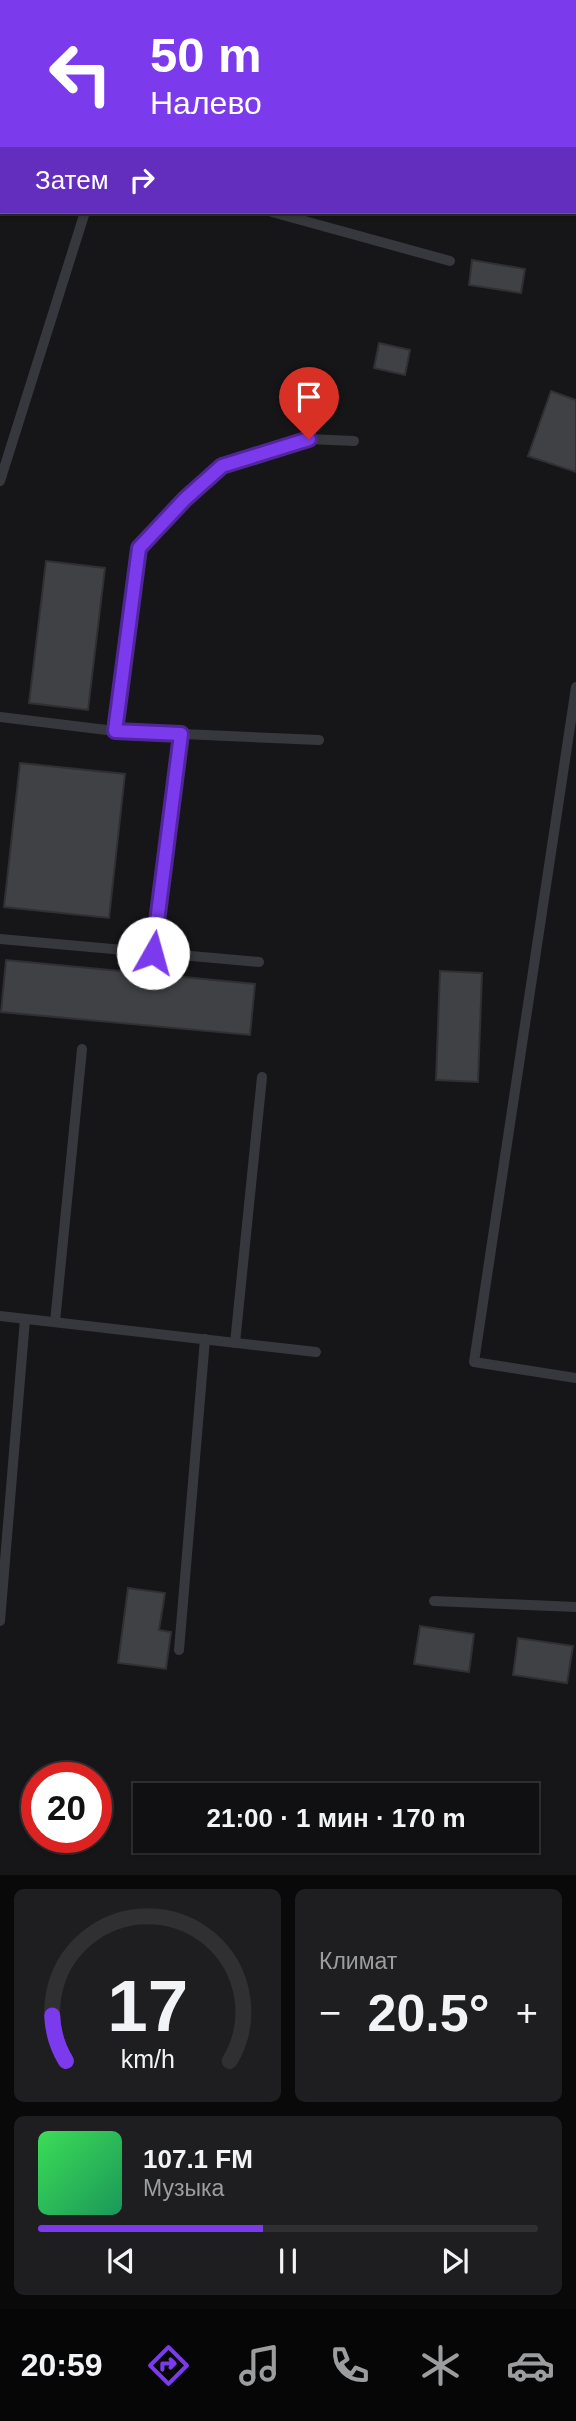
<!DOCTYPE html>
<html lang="ru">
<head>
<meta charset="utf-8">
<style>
  :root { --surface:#101012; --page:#1e1e20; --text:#f1f3f6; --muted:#9c9d9f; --line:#303032; --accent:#7c3aed }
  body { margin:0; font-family:Helvetica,sans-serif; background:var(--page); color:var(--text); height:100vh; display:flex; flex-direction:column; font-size:26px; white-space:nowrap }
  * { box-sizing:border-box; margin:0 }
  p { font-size:23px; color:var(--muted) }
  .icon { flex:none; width:38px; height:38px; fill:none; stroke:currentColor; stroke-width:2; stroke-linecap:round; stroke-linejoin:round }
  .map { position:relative; height:1875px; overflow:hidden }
  .side { display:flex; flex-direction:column; gap:14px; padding:14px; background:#09090a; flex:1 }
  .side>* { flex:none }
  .guide { position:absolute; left:0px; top:0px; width:578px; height:214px; box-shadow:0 2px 5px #0004,0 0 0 2px var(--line); background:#7c3aed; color:#fff; overflow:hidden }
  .speed { position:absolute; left:21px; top:1762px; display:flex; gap:14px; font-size:35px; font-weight:700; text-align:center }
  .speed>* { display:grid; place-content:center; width:91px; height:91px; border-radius:50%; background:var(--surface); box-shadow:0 2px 5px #0004,0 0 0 2px var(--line); line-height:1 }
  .speed .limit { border:10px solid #d22; background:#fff; color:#111 }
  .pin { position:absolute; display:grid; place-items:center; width:60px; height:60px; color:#fff; margin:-72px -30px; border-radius:50% 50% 50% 0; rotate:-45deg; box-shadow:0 0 7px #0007 }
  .pin .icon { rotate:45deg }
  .me { position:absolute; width:77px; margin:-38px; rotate:7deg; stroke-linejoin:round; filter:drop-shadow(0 0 5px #0008) }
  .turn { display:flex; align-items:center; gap:24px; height:147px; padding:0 35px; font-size:32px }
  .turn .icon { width:91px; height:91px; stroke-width:2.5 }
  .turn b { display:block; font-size:49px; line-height:60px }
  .then { display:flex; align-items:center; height:66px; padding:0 35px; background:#0003; gap:14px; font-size:26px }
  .big { font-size:52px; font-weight:700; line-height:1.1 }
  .side .card { flex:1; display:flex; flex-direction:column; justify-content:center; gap:10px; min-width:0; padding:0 24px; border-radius:10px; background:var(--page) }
  .side .dial { align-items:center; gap:0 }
  .dial svg { height:182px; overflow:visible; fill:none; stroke:var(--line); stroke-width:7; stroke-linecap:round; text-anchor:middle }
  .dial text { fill:var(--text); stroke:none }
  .song { display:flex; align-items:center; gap:21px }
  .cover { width:84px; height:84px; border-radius:10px; background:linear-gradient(135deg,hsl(130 70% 55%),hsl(150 70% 35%)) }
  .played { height:7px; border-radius:4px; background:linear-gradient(90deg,var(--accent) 45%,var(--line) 45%) }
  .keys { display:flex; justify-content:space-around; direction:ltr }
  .heat { display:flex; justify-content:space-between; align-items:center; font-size:38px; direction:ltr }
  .side .tiles { flex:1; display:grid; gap:14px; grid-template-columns:1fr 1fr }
  .card:last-child { grid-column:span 2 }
  .trip { position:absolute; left:133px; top:1783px; width:406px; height:70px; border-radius:0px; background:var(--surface); box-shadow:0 2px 5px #0004,0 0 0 2px var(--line); font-weight:700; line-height:70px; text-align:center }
  .dock { display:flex; height:112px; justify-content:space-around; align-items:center; background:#060607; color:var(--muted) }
  .dock .icon { width:49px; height:49px }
  .dock .current { color:var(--accent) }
  .dock b { font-size:32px; color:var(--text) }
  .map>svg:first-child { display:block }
  .building { fill:#404145; stroke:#303034; stroke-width:2 }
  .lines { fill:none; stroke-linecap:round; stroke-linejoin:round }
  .path { stroke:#3d3f44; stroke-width:4.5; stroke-dasharray:3.5 5; stroke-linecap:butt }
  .service { stroke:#37383d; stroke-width:10 }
  .motorway { stroke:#63666e; stroke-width:38 }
  .route-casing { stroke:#51269a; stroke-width:18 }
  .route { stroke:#7c3aed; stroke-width:12 }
</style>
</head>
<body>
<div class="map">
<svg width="576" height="1875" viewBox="0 0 576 1875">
  <rect width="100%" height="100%" fill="#161618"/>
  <g class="building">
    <polygon points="472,260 525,269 521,293 469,285"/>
    <polygon points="379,343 410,350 405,375 374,368"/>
    <polygon points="551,391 576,400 576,472 528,456"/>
    <polygon points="46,561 105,568 88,710 29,703"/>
    <polygon points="20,763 125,774 109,918 4,907"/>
    <polygon points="6,960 255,984 250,1035 1,1012"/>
    <polygon points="440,971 482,973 478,1082 436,1080"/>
    <polygon points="128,1588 165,1593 159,1630 171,1632 166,1669 118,1663"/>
    <polygon points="420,1626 474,1634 469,1672 414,1664"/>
    <polygon points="518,1638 573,1646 567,1683 513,1675"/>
  </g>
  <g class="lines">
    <polyline class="path" points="144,2 145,0"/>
    <g class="service">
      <polyline points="272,212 450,261"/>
      <polyline points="0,481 85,212"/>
      <polyline points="576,687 474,1362 576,1378"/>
      <polyline points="0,717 115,731 319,740"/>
      <polyline points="115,731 139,548 185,499 222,466 308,439 354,441"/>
      <polyline points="0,939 259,962"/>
      <polyline points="153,953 181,735"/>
      <polyline points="0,1316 316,1352"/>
      <polyline points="55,1322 82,1049"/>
      <polyline points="235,1343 262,1077"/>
      <polyline points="434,1601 576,1607"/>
      <polyline points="0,1621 25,1319"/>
      <polyline points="179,1650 205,1339"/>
    </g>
    <g class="motorway">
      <polyline points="41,2 41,0"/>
      <polyline points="0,166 2,159"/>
    </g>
  </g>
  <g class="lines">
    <g class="route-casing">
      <polyline id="route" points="153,953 181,734 115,731 139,548 185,499 222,466 309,439"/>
    </g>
    <use href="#route" class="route"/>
  </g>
</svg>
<div class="speed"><div class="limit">20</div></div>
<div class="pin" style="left:309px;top:439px;background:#d93025"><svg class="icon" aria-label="arrive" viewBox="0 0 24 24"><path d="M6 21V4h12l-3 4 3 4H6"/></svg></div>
<svg class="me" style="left:153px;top:953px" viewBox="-20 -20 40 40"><circle r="19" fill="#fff"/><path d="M0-13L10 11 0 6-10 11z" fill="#7c3aed"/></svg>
<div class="trip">21:00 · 1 мин · 170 m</div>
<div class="guide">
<div class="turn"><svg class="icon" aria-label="left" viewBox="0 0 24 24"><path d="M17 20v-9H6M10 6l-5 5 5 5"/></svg><div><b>50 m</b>Налево</div></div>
<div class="then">Затем<svg class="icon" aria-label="right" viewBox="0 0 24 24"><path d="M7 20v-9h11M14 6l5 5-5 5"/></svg></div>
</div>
</div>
<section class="side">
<div class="tiles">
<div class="card dial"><svg viewBox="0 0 100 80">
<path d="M14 69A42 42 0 1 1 86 69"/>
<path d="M14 69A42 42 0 0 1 8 49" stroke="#7c3aed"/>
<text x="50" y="56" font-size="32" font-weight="700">17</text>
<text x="50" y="72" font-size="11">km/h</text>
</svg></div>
<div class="card"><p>Климат</p>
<div class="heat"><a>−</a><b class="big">20.5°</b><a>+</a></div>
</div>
<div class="card">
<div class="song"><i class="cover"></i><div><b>107.1 FM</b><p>Музыка</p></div></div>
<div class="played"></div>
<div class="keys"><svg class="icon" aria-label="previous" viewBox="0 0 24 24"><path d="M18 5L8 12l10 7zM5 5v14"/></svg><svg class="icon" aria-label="pause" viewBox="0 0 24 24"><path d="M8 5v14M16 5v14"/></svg><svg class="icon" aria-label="next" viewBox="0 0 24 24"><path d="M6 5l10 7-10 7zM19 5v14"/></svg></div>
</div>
</div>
</section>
<nav class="dock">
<b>20:59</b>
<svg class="icon current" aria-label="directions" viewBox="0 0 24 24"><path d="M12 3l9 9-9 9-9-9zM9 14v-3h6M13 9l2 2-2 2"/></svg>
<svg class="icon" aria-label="music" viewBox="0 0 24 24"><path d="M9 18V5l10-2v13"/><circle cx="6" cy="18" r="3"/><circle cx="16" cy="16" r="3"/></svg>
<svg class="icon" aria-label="phone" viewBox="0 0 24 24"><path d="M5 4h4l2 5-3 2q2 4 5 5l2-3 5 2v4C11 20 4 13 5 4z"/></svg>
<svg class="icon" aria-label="climate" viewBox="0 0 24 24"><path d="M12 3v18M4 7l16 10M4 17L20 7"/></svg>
<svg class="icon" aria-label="car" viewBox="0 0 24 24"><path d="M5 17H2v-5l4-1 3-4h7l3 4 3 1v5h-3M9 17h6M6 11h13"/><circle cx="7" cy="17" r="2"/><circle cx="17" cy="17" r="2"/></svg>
</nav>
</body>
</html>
